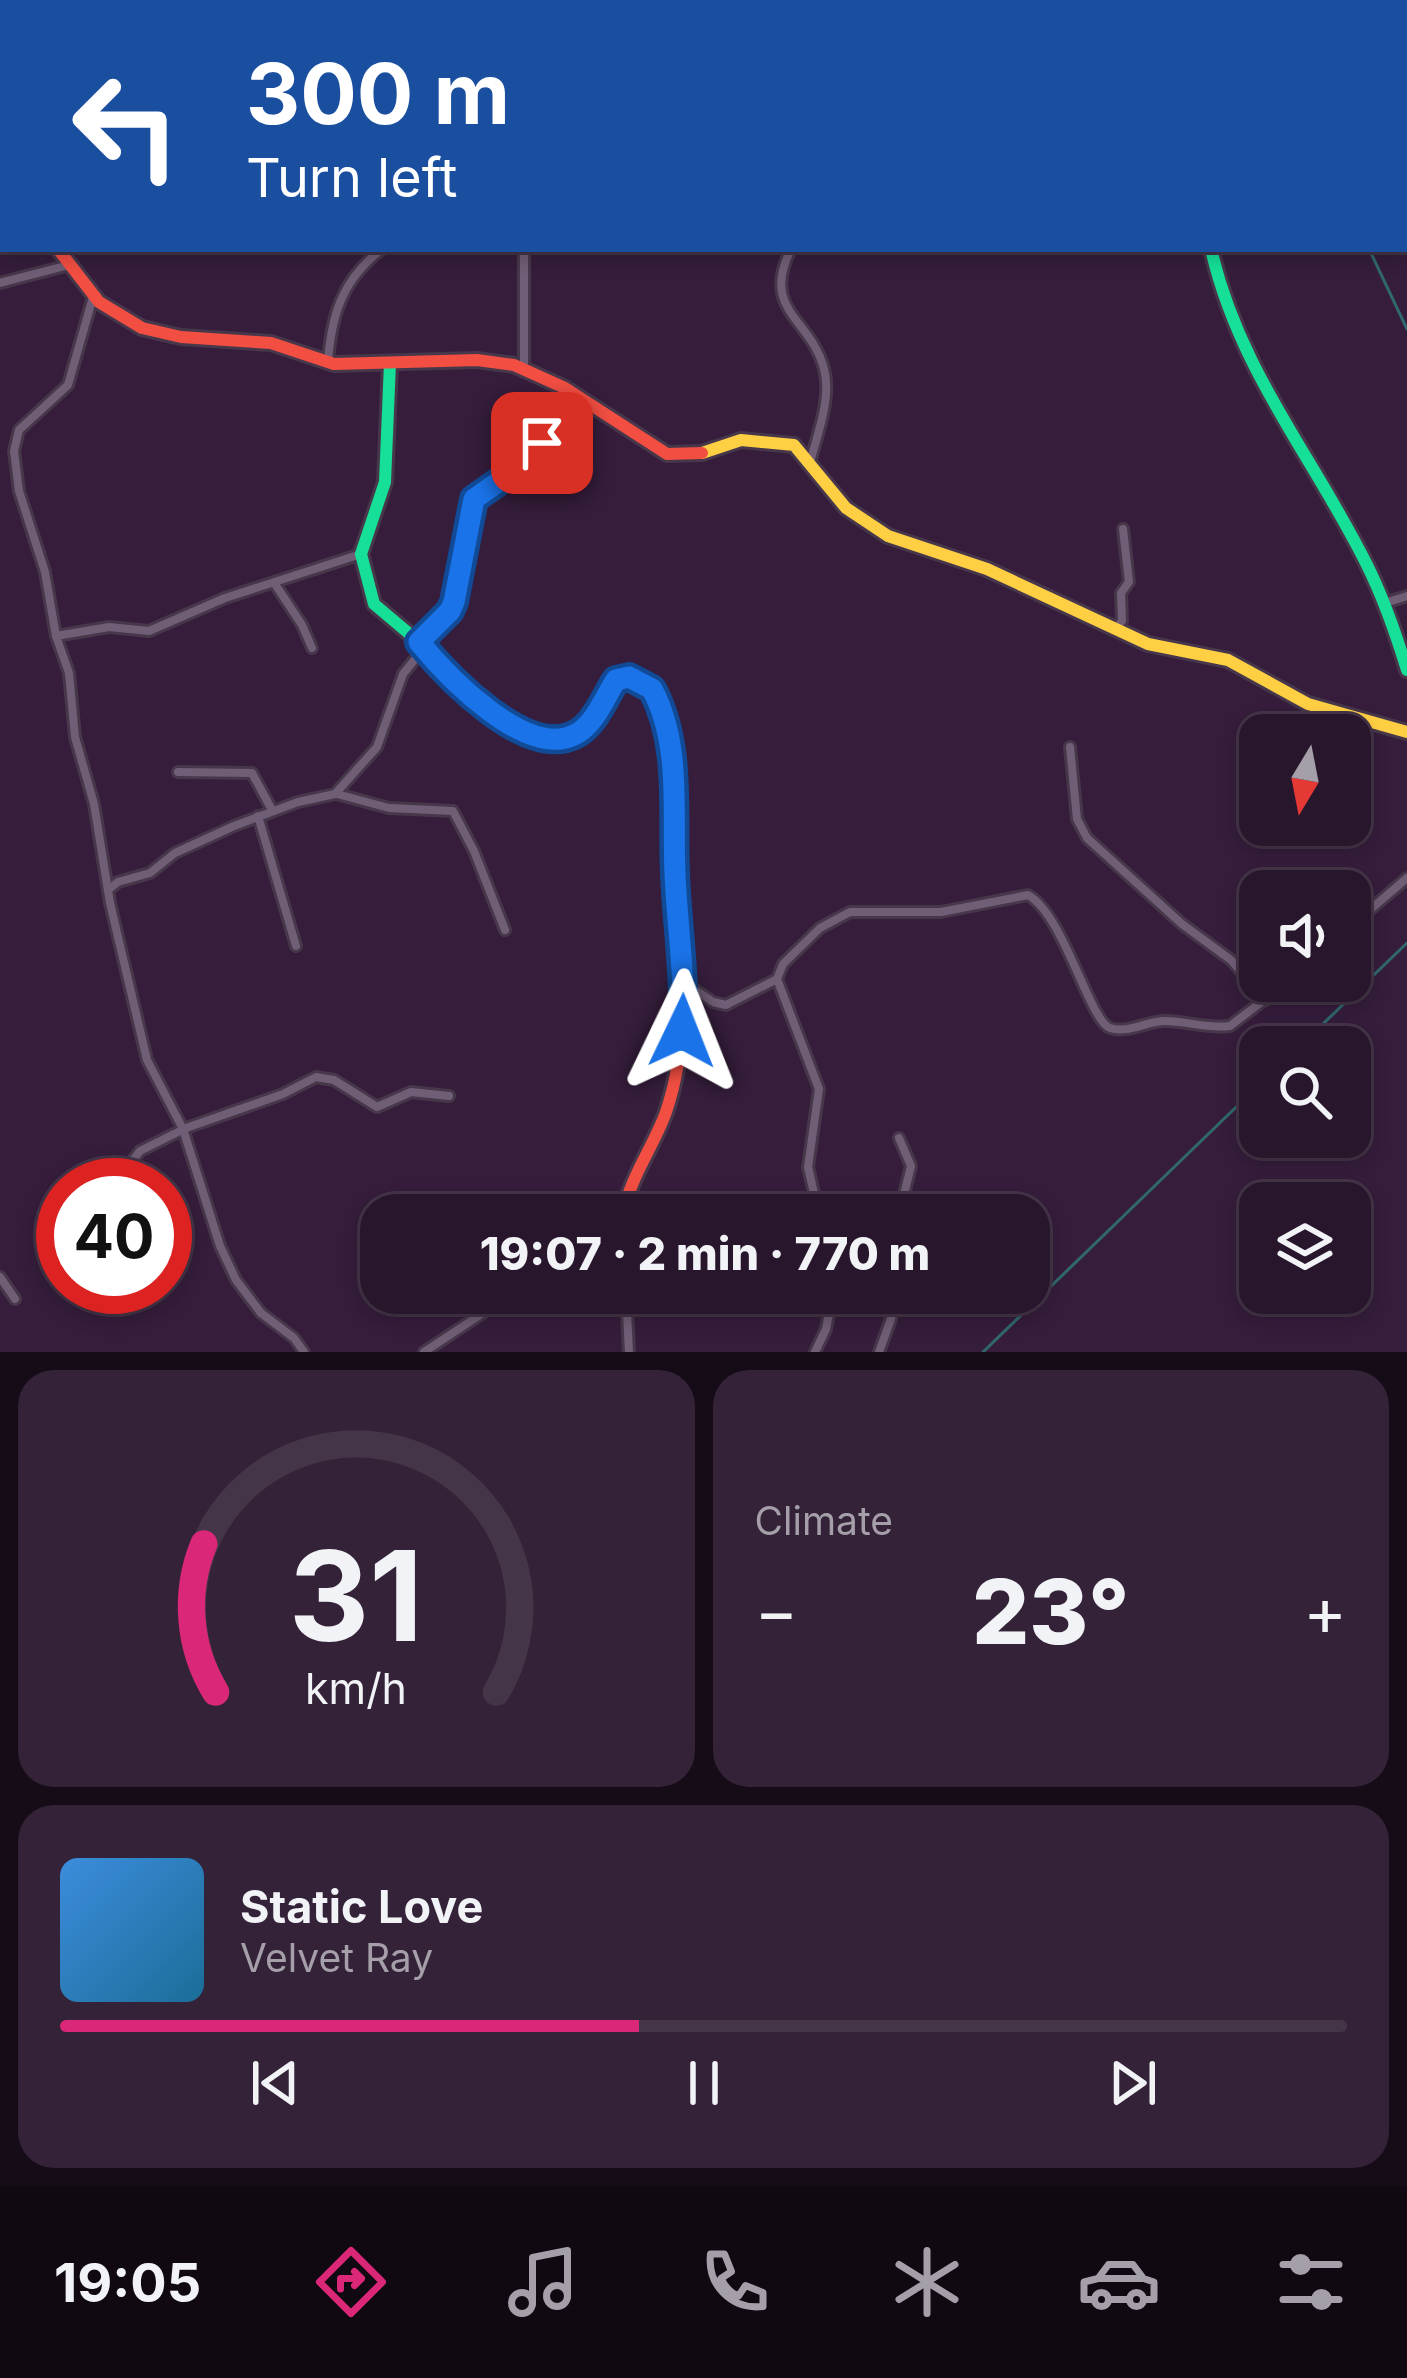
<!DOCTYPE html>
<html lang="en">
<head>
<meta charset="utf-8">
<style>
  :root { --surface:#28162c; --page:#342338; --text:#f1f3f6; --muted:#a59fa9; --line:#443548; --accent:#db2777 }
  body { margin:0; font-family:Inter,sans-serif; background:var(--page); color:var(--text); height:100vh; display:flex; flex-direction:column; font-size:45px; white-space:nowrap }
  * { box-sizing:border-box; margin:0 }
  p { font-size:39px; color:var(--muted) }
  .icon { flex:none; width:66px; height:66px; fill:none; stroke:currentColor; stroke-width:2; stroke-linecap:round; stroke-linejoin:round }
  .map { position:relative; height:1352px; overflow:hidden }
  .sheet { display:flex; flex-direction:column; gap:18px; padding:18px; background:#160c18; flex:1 }
  .sheet>* { flex:none }
  .top-card { position:absolute; left:0px; top:0px; width:1407px; height:252px; box-shadow:0 6px 18px #0003,0 0 0 3px var(--line); background:#1a4fa0; color:#fff; overflow:hidden }
  .needle { width:78px; rotate:190deg }
  .buttons { position:absolute; left:1239px; top:714px; display:grid; gap:24px }
  .buttons a { display:grid; place-items:center; width:132px; height:132px; border-radius:24px; background:var(--surface); box-shadow:0 6px 18px #0003,0 0 0 3px var(--line); font-size:60px }
  .speed { position:absolute; left:36px; top:1158px; display:flex; gap:24px; font-size:60px; font-weight:700; text-align:center }
  .speed>* { display:grid; place-content:center; width:156px; height:156px; border-radius:50%; background:var(--surface); box-shadow:0 6px 18px #0003,0 0 0 3px var(--line); line-height:1 }
  .speed .limit { border:18px solid #d22; background:#fff; color:#111 }
  .pin { position:absolute; display:grid; place-items:center; width:102px; height:102px; color:#fff; margin:-51px; border-radius:24px; box-shadow:0 6px 18px #0006 }
  .me { position:absolute; width:132px; margin:-66px; rotate:2deg; stroke-linejoin:round; filter:drop-shadow(0 0 9px #0008) }
  .turn { display:flex; align-items:center; gap:42px; height:252px; padding:0 48px; font-size:54px }
  .turn .icon { width:156px; height:156px; stroke-width:2.5 }
  .turn b { display:block; font-size:84px; line-height:102px }
  .big { font-size:90px; font-weight:800; line-height:1.1 }
  .sheet .tile { flex:1; display:flex; flex-direction:column; justify-content:center; gap:18px; min-width:0; padding:0 42px; border-radius:36px; background:var(--page) }
  .sheet .dial { align-items:center; gap:0 }
  .dial svg { height:312px; overflow:visible; fill:none; stroke:var(--line); stroke-width:7; stroke-linecap:round; text-anchor:middle }
  .dial text { fill:var(--text); stroke:none }
  .song { display:flex; align-items:center; gap:36px }
  .cover { width:144px; height:144px; border-radius:18px; background:linear-gradient(135deg,hsl(210 70% 55%),hsl(200 70% 35%)) }
  .played { height:12px; border-radius:6px; background:linear-gradient(90deg,var(--accent) 45%,var(--line) 45%) }
  .keys { display:flex; justify-content:space-around; direction:ltr }
  .heat { display:flex; justify-content:space-between; align-items:center; font-size:66px; direction:ltr }
  .sheet .tiles { flex:1; display:grid; gap:18px; grid-template-columns:1fr 1fr }
  .tile:last-child { grid-column:span 2 }
  .trip { position:absolute; left:360px; top:1194px; width:690px; height:120px; border-radius:36px; background:var(--surface); box-shadow:0 6px 18px #0003,0 0 0 3px var(--line); font-weight:800; line-height:120px; text-align:center }
  .dock { display:flex; height:192px; justify-content:space-around; align-items:center; background:#100912; color:var(--muted) }
  .dock .icon { width:84px; height:84px }
  .dock .selected { color:var(--accent) }
  .dock b { font-size:54px; color:var(--text) }
  .map>svg:first-child { display:block }
  .lines { fill:none; stroke-linecap:round; stroke-linejoin:round }
  .stream { stroke:#30686d; stroke-width:3 }
  .street-casing { stroke:#47374b; stroke-width:14 }
  .fast-casing { stroke:#47374b; stroke-width:18 }
  .slow-casing { stroke:#47374b; stroke-width:18 }
  .jam-casing { stroke:#47374b; stroke-width:18 }
  .street { stroke:#705e76; stroke-width:8 }
  .fast { stroke:#16e098; stroke-width:12 }
  .slow { stroke:#ffcf43; stroke-width:12 }
  .jam { stroke:#f24e42; stroke-width:12 }
  .route-casing { stroke:#114b97; stroke-width:30 }
  .route { stroke:#1a73e8; stroke-width:21 }
</style>
</head>
<body>
<div class="map">
<svg width="1407" height="1352" viewBox="0 0 1407 1352">
  <rect width="100%" height="100%" fill="#351d3b"/>
  <g class="lines">
    <g class="stream">
      <polyline points="1181,0 1183,3"/>
      <polyline points="1369,249 1407,329"/>
      <polyline points="1299,1047 1407,943"/>
      <polyline points="983,1352 1260,1084"/>
    </g>
    <g class="street-casing">
      <g id="street">
        <polyline points="96,0 96,3"/>
        <polyline points="1350,0 1350,3"/>
        <polyline points="582,3 582,0"/>
        <polyline points="1110,3 1112,0"/>
        <polyline points="1404,168 1407,173"/>
        <polyline points="0,183 3,185"/>
        <path d="M791,249C760,311 811,318 824,369C832,398 817,435 810,463"/>
        <polyline points="0,283 69,265"/>
        <polyline points="93,297 68,385 19,430 14,451 19,491 45,572 56,636 69,673 75,737 94,804 110,903 147,1060 183,1129 220,1246 236,1280 261,1313 294,1338 304,1352"/>
        <path d="M328,360C332,313 343,279 382,249"/>
        <polyline points="524,368 524,249"/>
        <polyline points="275,584 302,625 312,648"/>
        <polyline points="1385,603 1407,596"/>
        <polyline points="1116,628 1122,621 1121,593 1129,582 1123,529"/>
        <polyline points="56,636 109,627 149,631 225,598 361,554"/>
        <path d="M419,642L450,612L454,602L474,499C497,482 527,469 543,443C553,425 554,405 568,390"/>
        <polyline points="1070,747 1077,819 1087,838 1182,924 1231,960 1266,1000"/>
        <polyline points="178,772 252,773 272,810"/>
        <polyline points="337,794 389,808 453,811 474,851 505,930"/>
        <polyline points="258,816 296,946"/>
        <polyline points="108,890 118,882 150,873 175,853 234,826 298,802 335,794 377,747 403,674 424,648"/>
        <polyline points="1350,927 1407,878"/>
        <polyline points="685,983 713,1002 726,1005 777,979"/>
        <polyline points="128,1185 129,1165 140,1151 186,1128 283,1094 316,1077 334,1080 377,1107 411,1092 449,1096"/>
        <path d="M819,1215L808,1167L819,1089L777,979L783,964L820,928L850,912H941L1028,895C1064,915 1089,1020 1110,1028C1127,1034 1147,1021 1165,1021C1187,1021 1208,1029 1230,1026L1289,981"/>
        <polyline points="899,1215 911,1166 899,1138"/>
        <polyline points="0,1277 15,1299"/>
        <polyline points="584,1293 626,1308"/>
        <polyline points="626,1293 629,1352"/>
        <polyline points="424,1352 483,1313 505,1293"/>
        <polyline points="815,1352 826,1329 833,1293"/>
        <polyline points="879,1352 891,1319 895,1293"/>
      </g>
    </g>
    <g class="fast-casing">
      <g id="fast">
        <path d="M1211,249C1239,371 1313,456 1367,565C1384,599 1396,634 1407,670"/>
        <path d="M390,363L385,482L361,554L374,604L419,642L484,708L538,734L566,737L581,730L616,680L624,677L652,689C683,757 670,828 676,900"/>
      </g>
    </g>
    <g class="slow-casing">
      <polyline id="slow" points="702,453 741,440 794,445 846,508 888,536 987,569 1148,644 1228,660 1308,704 1407,732"/>
    </g>
    <g class="jam-casing">
      <g id="jam">
        <polyline points="1120,0 1123,3"/>
        <polyline points="58,249 99,302 142,328 181,337 271,343 334,364 477,360 514,365 565,388 667,454 702,453"/>
        <path d="M623,1215C630,1177 653,1148 666,1112C690,1041 683,973 676,900"/>
      </g>
    </g>
    <use href="#street" class="street"/>
    <use href="#fast" class="fast"/>
    <use href="#slow" class="slow"/>
    <use href="#jam" class="jam"/>
  </g>
  <g class="lines">
    <g class="route-casing">
      <path id="route" d="M542,443L521,466L474,499L454,602L450,611L419,642C446,675 527,761 576,734C595,724 605,697 616,680L629,677L652,689C682,745 672,813 675,873C677,927 686,977 682,1031"/>
    </g>
    <use href="#route" class="route"/>
  </g>
</svg>
<div class="buttons">
<a><svg class="needle" viewBox="-14 -14 28 28"><path d="M0-13l5 13h-10z" fill="#e53935"/><path d="M0 13l5-13h-10z" fill="#a59fa9"/></svg></a>
<a><svg class="icon" aria-label="sound" viewBox="0 0 24 24"><path d="M4 9h4l5-4v14l-5-4H4zM17 9q2 3 0 6"/></svg></a>
<a><svg class="icon" aria-label="search" viewBox="0 0 24 24"><circle cx="10" cy="10" r="6"/><path d="M15 15l6 6"/></svg></a>
<a><svg class="icon" aria-label="layers" viewBox="0 0 24 24"><path d="M12 4l9 5-9 5-9-5zM3 14l9 5 9-5"/></svg></a>
</div>
<div class="speed"><div class="limit">40</div></div>
<div class="pin" style="left:542px;top:443px;background:#d93025"><svg class="icon" aria-label="arrive" viewBox="0 0 24 24"><path d="M6 21V4h12l-3 4 3 4H6"/></svg></div>
<svg class="me" style="left:682px;top:1031px" viewBox="-20 -20 40 40"><path d="M0-17L14 15 0 8-14 15z" fill="#1a73e8" stroke="#fff" stroke-width="4"/></svg>
<div class="trip">19:07 · 2 min · 770 m</div>
<div class="top-card">
<div class="turn"><svg class="icon" aria-label="left" viewBox="0 0 24 24"><path d="M17 20v-9H6M10 6l-5 5 5 5"/></svg><div><b>300 m</b>Turn left</div></div>
</div>
</div>
<section class="sheet">
<div class="tiles">
<div class="tile dial"><svg viewBox="0 0 100 80">
<path d="M14 69A42 42 0 1 1 86 69"/>
<path d="M14 69A42 42 0 0 1 11 31" stroke="#db2777"/>
<text x="50" y="56" font-size="32" font-weight="700">31</text>
<text x="50" y="72" font-size="11">km/h</text>
</svg></div>
<div class="tile"><p>Climate</p>
<div class="heat"><a>−</a><b class="big">23°</b><a>+</a></div>
</div>
<div class="tile">
<div class="song"><i class="cover"></i><div><b>Static Love</b><p>Velvet Ray</p></div></div>
<div class="played"></div>
<div class="keys"><svg class="icon" aria-label="previous" viewBox="0 0 24 24"><path d="M18 5L8 12l10 7zM5 5v14"/></svg><svg class="icon" aria-label="pause" viewBox="0 0 24 24"><path d="M8 5v14M16 5v14"/></svg><svg class="icon" aria-label="next" viewBox="0 0 24 24"><path d="M6 5l10 7-10 7zM19 5v14"/></svg></div>
</div>
</div>
</section>
<nav class="dock">
<b>19:05</b>
<svg class="icon selected" aria-label="directions" viewBox="0 0 24 24"><path d="M12 3l9 9-9 9-9-9zM9 14v-3h6M13 9l2 2-2 2"/></svg>
<svg class="icon" aria-label="music" viewBox="0 0 24 24"><path d="M9 18V5l10-2v13"/><circle cx="6" cy="18" r="3"/><circle cx="16" cy="16" r="3"/></svg>
<svg class="icon" aria-label="phone" viewBox="0 0 24 24"><path d="M5 4h4l2 5-3 2q2 4 5 5l2-3 5 2v4C11 20 4 13 5 4z"/></svg>
<svg class="icon" aria-label="climate" viewBox="0 0 24 24"><path d="M12 3v18M4 7l16 10M4 17L20 7"/></svg>
<svg class="icon" aria-label="car" viewBox="0 0 24 24"><path d="M5 17H2v-5l4-1 3-4h7l3 4 3 1v5h-3M9 17h6M6 11h13"/><circle cx="7" cy="17" r="2"/><circle cx="17" cy="17" r="2"/></svg>
<svg class="icon" aria-label="filters" viewBox="0 0 24 24"><path d="M4 7h16M4 17h16"/><circle cx="9" cy="7" r="2"/><circle cx="15" cy="17" r="2"/></svg>
</nav>
</body>
</html>
